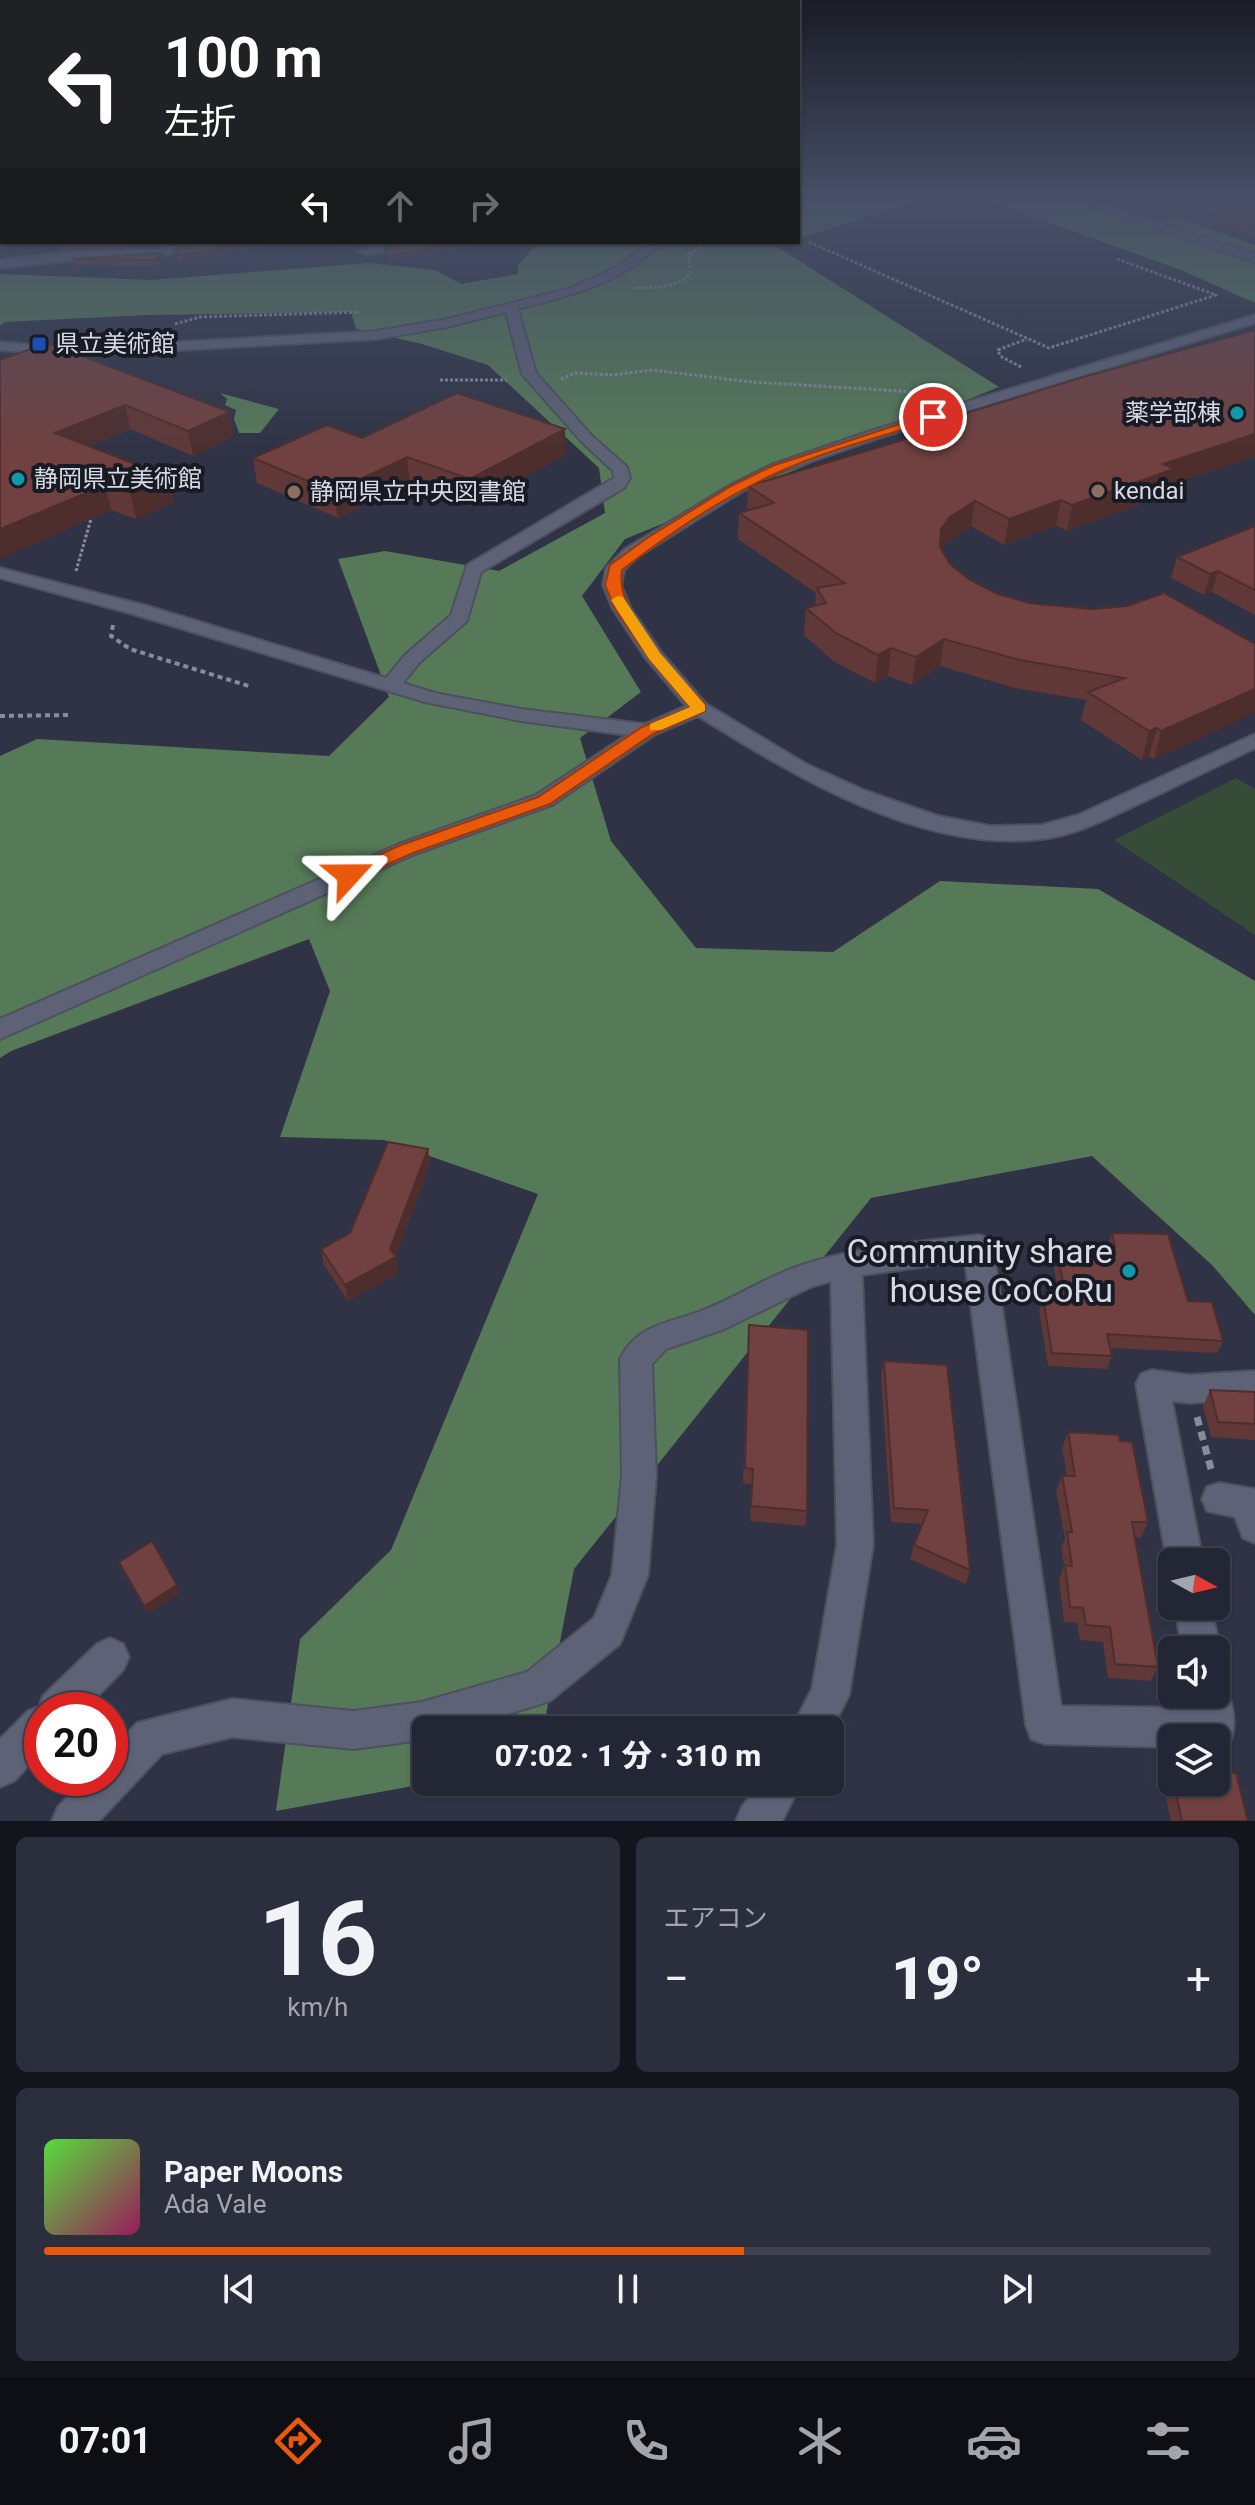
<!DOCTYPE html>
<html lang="ja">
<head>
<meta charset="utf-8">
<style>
  :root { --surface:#232634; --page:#2b2e3c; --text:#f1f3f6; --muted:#a3a5ac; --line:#40434f; --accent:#ea580c }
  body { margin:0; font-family:Roboto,"Noto Sans JP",sans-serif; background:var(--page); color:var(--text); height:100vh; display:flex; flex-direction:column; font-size:30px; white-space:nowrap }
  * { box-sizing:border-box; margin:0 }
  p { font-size:26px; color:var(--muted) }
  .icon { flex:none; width:44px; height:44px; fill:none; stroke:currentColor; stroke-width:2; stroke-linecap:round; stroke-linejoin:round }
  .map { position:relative; height:1821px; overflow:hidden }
  .drawer { display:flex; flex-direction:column; gap:16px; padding:16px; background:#13151d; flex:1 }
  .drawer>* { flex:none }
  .banner { position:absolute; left:0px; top:0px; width:800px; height:244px; box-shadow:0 2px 6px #0004,0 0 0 2px var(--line); background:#202124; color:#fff; overflow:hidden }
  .needle { width:52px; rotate:98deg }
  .tools { position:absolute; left:1158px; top:1548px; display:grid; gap:16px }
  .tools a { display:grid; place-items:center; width:72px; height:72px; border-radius:12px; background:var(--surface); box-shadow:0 2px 6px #0004,0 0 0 2px var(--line); font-size:40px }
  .speed { position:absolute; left:24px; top:1692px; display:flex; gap:16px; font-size:40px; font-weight:700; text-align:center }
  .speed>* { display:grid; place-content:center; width:104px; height:104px; border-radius:50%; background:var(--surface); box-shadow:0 2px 6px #0004,0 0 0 2px var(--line); line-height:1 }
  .speed .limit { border:12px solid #d22; background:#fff; color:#111 }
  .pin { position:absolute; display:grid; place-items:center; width:68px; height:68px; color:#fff; margin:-34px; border:4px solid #fff; border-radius:50%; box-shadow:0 2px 8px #0007 }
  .me { position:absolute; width:88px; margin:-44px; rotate:66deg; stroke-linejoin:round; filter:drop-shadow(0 0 6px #0008) }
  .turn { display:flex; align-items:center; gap:28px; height:168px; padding:0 32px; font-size:36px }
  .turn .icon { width:104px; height:104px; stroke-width:2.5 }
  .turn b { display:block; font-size:56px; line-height:68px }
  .lanes { display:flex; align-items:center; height:76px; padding:0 32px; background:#0003; justify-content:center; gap:40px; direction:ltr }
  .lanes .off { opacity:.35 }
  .big { font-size:60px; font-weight:800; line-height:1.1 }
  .drawer .tile { flex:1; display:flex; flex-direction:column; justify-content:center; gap:12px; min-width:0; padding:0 28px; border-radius:12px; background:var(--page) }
  .drawer .dial { align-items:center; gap:0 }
  .dial b { font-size:104px; line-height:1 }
  .song { display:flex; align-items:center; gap:24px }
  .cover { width:96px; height:96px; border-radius:12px; background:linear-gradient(135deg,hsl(110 70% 55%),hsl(330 70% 35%)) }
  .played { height:8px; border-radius:4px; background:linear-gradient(90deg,var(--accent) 60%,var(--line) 60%) }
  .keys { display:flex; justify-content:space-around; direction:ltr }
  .heat { display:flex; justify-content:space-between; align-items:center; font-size:44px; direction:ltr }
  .drawer .tiles { flex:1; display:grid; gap:16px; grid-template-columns:1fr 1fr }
  .tile:last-child { grid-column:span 2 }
  .trip { position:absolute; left:412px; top:1716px; width:432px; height:80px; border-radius:12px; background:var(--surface); box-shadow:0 2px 6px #0004,0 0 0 2px var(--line); font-weight:800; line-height:80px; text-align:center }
  .menu { display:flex; height:128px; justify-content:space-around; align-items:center; background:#0e0f15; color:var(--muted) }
  .menu .icon { width:56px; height:56px }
  .menu .on { color:var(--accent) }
  .menu b { font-size:36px; color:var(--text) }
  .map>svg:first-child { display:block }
  .green { fill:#374c37 }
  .forest { fill:#567a58 }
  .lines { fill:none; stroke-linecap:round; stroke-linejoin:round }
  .minor-casing { stroke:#4d505f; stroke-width:4 }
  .path-far2 { stroke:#898d9b; stroke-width:3; stroke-dasharray:3 2; stroke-linecap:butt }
  .path-far1 { stroke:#898d9b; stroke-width:4; stroke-dasharray:5 4; stroke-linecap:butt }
  .path { stroke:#898d9b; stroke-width:7; stroke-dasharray:9 6; stroke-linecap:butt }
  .minor { fill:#5e6277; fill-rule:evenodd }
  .wall { fill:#603837 }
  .shaded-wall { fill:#4e2e2d }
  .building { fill:#704140; stroke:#4e2e2d; stroke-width:2 }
  .route { fill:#ea580c; stroke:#983908; stroke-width:2 }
  .slow { fill:#f59e0b }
  .transit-dot { fill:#1a4fb4; stroke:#191b24; stroke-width:3 }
  .culture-dot { fill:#0f9aa8; stroke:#191b24; stroke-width:3 }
  .education-dot { fill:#8d6e63; stroke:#191b24; stroke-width:3 }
  .labels { text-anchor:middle; stroke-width:8; stroke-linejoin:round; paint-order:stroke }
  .far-poi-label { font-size:24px; fill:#d7dae6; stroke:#191b24; text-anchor:start }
  .near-poi-label { font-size:34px; fill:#d7dae6; stroke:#191b24; text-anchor:end }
</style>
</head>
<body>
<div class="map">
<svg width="1255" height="1821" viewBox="0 0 1255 1821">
  <rect width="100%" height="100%" fill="#2f3345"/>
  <polygon class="green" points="1236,778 1255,789 1255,935 1114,840"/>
  <g class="forest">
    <polygon points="798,200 922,200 798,238"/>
    <polygon points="986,200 1065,200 1139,224 1177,217 1255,245 1255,303 1181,270"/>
    <polygon points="539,242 783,242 774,245 999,387 625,539 582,596 641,692 580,738 611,841 696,948 833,952 940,881 1098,889 1255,981 1255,1315 1212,1265 1092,1156 871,1198 574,1569 543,1730 426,1730 426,1782 435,1782 276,1811 300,1639 391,1550 538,1194 384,1140 280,1137 330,991 309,939 11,1051 0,1058 0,756 37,739 329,756 389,697 338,559 385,551 499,571 605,513 599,468 488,365 422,344 356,329 351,312 146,315 5,322 0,326 0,274 151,280 368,263 435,270 461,284 518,274 518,265"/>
    <polygon points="220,393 279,409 260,433 239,433 234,419 236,410 225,405 227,399"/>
  </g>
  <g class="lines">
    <g class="minor-casing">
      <g id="minor">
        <polygon points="1072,200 1089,200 1255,254 1255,262"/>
        <polygon points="1194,200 1212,200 1255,213 1255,220"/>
        <rect x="0" y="224" width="2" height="8"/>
        <polygon points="193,242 216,242 153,258 84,259 0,268 0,260 84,251 153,250"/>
        <polygon points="400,242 429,242 365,255 359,251"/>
        <path d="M649,242H662C623,283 571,296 518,309L536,373L591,435L627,467L630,478L624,488L481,572L467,621L419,663L403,683L435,693L521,709L645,724L686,706L644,656L613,609L603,585L606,568L625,549L729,486L771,465L871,431L1255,315V323L881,437L783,471L741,492L637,557L624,570L621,585L631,609L661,652L706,704L806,764L866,791L938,816L990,826L1042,825L1078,815L1255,734V748C1218,766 1182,783 1145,801C1112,816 1078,835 1042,839C922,854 796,777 698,716L654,735L552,805L415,854L0,1039V1019L399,844L536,795L627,735L521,721L425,702L133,614L0,578V568L147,606L386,678L405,655L451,615L467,565L614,478L613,471L581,441L522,374L506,312L447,327L377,339L69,356L0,350V342L69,348L377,331L447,319L571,288L617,267Z"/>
        <path d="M978,1235L989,1238L993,1247L1061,1706L1193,1708L1191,1694H1216V1677L1223,1681C1232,1700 1238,1722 1230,1742L1216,1747V1738H1172V1747L1045,1744L1031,1739L1026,1725L965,1261L862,1275L873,1545L849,1695L830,1732L791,1730L812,1689L837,1545L831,1281L811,1287L722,1330L666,1349L652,1364L656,1476L648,1575L620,1644L550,1701L457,1730H426V1739L422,1740L354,1749L232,1737L162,1754L99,1821H52L58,1807L85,1778H110V1752L137,1723L232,1699L354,1711L422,1702L527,1672L594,1618L612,1575L622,1476L620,1359C636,1325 669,1323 701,1311C736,1298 767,1276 802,1265C859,1246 919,1242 978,1235Z"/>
        <polygon points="1152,1370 1189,1375 1255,1371 1255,1399 1189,1403 1172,1401 1203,1562 1172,1562 1172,1573 1167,1562 1136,1384 1141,1374"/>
        <polygon points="1219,1483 1255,1489 1255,1543 1243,1538 1235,1517 1207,1511 1202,1499 1207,1487"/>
        <polygon points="1175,1606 1211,1606 1220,1650 1216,1659 1216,1650 1182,1650"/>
        <polygon points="110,1638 123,1644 129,1657 123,1670 84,1710 42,1710 42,1752 14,1781 0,1787 0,1739 28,1711 39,1707 43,1696 97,1644"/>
        <polygon points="760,1782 802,1782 782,1821 736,1821 742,1807"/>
      </g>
    </g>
    <g class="path-far2">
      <polyline points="809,242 1049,348 1216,295 1117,259"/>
      <path d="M634,288C655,287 675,289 691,273L688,256L705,242"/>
      <polyline points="175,324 200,317 360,312"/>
      <polyline points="1021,367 1000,356 998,350 1027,339"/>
      <polyline points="561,379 575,373 612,375 652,370 752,382 933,393"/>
      <polyline points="440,380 507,380"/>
      <polyline points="76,571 91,519"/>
    </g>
    <g class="path-far1">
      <polyline points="113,625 111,636 130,649 252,687"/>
      <polyline points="0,716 70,715"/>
    </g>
    <polyline class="path" points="1197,1417 1211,1469"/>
    <use href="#minor" class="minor"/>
  </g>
  <g class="wall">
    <polygon points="1223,200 1255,200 1255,210"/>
    <polygon points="1187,207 1255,215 1255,237 1185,214"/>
    <polygon points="57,242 178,242 153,247 58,251"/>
    <polygon points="203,242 290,242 182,261 175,256 174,249"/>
    <polygon points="328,242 382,242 338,249"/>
    <polygon points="413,242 504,242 485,247 480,245 392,261 385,254 384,248"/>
    <polygon points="162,253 163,259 156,266 74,265 73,259"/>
    <polygon points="1255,330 1255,456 1170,485 1167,494 1067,531 1056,525 1004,545 971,526 946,543 941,549 950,564 970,580 998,594 1029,603 1255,644 1154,759 1149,756 1142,760 1081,720 1086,700 1015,688 940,666 912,685 888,676 875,683 833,661 804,635 806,608 815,606 816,593 738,539 739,513 747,511 748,486 946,427 947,419"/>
    <polygon points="0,360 230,412 234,436 193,456 130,429 89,446 174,502 136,519 111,510"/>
    <polygon points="362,438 566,454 472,506 410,482 338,518 257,483 253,458"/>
    <polygon points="1255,526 1255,615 1212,592 1204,595 1171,578 1177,557"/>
    <polygon points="428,1149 430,1165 396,1257 398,1273 348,1301 324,1265 321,1249 350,1233"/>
    <polygon points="1112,1233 1188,1301 1223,1341 1217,1353 1110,1348 1112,1356 1107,1369 1048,1366 1039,1311 1043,1298 1060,1299 1052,1258 1056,1245 1107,1247"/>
    <polygon points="749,1325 807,1511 805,1526 750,1521 751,1484 743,1483"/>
    <polygon points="884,1361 970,1570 966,1584 910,1559 914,1545 922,1524 891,1522 881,1376"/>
    <polygon points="1210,1390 1255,1392 1255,1440 1211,1437 1203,1406"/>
    <polygon points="1068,1432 1120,1441 1148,1522 1141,1538 1135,1537 1158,1667 1151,1681 1108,1678 1103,1642 1080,1640 1077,1623 1064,1622 1059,1580 1064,1566 1061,1547 1065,1539 1056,1491 1062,1476 1067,1476 1062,1448"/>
    <polygon points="1191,1782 1216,1782 1248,1821 1171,1821 1166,1798 1174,1785 1188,1786"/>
  </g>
  <g class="shaded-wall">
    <polygon points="152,242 178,242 153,247"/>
    <polygon points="254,242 290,242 182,261 181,255"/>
    <polygon points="343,242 382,242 338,249 337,243"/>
    <polygon points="462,242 479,242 480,245 392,261 391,255"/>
    <polygon points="484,242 504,242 485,247"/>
    <polygon points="162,253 163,259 156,266 155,260"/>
    <polygon points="125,405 130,429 61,457 55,433"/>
    <polygon points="230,412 234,436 193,456 188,431"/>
    <polygon points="565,429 566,454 472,506 470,479"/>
    <polygon points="1255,434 1255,456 1170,485 1167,494 1067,531 1072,505 1163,464"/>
    <polygon points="407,457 410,482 338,518 334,492"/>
    <polygon points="169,477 174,502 136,519 130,493"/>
    <polygon points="105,485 111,510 0,559 0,529"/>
    <polygon points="1061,500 1056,525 1004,545 1009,519"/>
    <polygon points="975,501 971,526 946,543 937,555 941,529 950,517"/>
    <polygon points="1218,571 1212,592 1204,595 1210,574"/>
    <polygon points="944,639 940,666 912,685 916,657"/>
    <polygon points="891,648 888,676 875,683 878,655"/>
    <polygon points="1255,689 1255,713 1154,759 1161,731"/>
    <polygon points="1157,728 1149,756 1142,760 1149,731"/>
    <polygon points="428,1149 430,1165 396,1257 398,1273 348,1301 345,1285 390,1249"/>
    <polygon points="177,1585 180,1593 148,1614 144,1606"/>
  </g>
  <g class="building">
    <rect x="0" y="200" width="2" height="16"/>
    <polygon points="1210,200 1255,215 1255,228 1187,207"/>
    <polygon points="57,242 122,242 57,245"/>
    <polygon points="203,242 254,242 181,255 174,249"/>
    <polygon points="413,242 462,242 391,255 384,248"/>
    <polygon points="162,253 155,260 73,259"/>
    <polygon points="1255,330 1255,434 1163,464 1174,469 1072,505 1061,500 1009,519 975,501 950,517 941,529 940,547 950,564 970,580 998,594 1029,603 1092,609 1127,606 1164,593 1255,644 1255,689 1161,731 1157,728 1149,731 1088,692 1125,678 1020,660 944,639 916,657 891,648 878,655 836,633 806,608 826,603 817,588 845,583 739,513 774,503 748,486 957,424 947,419 1080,378"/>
    <polygon points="47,343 230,412 188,431 125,405 55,433 169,477 130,493 105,485 0,529 0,360"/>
    <polygon points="457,393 565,429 470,479 407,457 334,492 253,458 327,425 362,438"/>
    <polygon points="1255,526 1255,590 1218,571 1210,574 1177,557"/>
    <polygon points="388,1142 428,1149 390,1249 396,1257 345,1285 321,1249 350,1233"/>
    <polygon points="1112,1233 1168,1234 1188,1301 1212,1302 1223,1341 1107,1334 1112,1356 1052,1353 1043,1298 1066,1299 1056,1245 1115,1247"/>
    <polygon points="749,1325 808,1330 807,1511 751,1506 753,1469 745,1468"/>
    <polygon points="884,1361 947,1365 970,1570 914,1545 928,1510 894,1508"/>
    <polygon points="1210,1390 1255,1392 1255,1424 1218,1422"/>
    <polygon points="1068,1432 1119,1435 1120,1441 1132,1442 1148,1522 1132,1522 1158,1667 1115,1664 1110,1627 1086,1625 1083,1608 1070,1607 1065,1565 1072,1566 1067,1532 1072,1532 1062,1476 1075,1476"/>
    <polygon points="152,1541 177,1585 144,1606 119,1562"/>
    <polygon points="1216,1773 1236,1773 1248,1821 1182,1821 1174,1785 1199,1786 1198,1782 1216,1782"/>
  </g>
  <linearGradient id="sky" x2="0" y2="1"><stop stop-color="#1a1c26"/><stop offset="0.44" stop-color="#475068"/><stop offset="1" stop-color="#475068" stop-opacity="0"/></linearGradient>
  <rect width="1255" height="455" fill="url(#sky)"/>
  <path class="route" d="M933,413L937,414V419C885,436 829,449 779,472C723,497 670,533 622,570C614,614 677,673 705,705V711L653,734L550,804L413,853L355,879H343L340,875L343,871L401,845L538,797L642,727L690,707L649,659L615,609L605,585L610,565L647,538L731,486L772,466Z"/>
  <polygon class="slow" points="618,596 623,597 660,653 705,705 705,711 661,730 650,730 650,724 690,707 649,659 611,600"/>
  <rect class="transit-dot" x="31" y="336" width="16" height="16" rx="4"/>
  <g class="culture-dot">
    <circle cx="1237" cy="413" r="8"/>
    <circle cx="18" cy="479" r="8"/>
    <circle cx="1129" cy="1271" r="8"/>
  </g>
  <g class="education-dot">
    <circle cx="1098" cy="491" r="8"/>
    <circle cx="294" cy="492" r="8"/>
  </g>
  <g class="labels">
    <g class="far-poi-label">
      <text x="55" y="352">県立美術館</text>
      <text x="1221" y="421" text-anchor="end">薬学部棟</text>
      <text x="34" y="487">静岡県立美術館</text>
      <text x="1114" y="499">kendai</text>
      <text x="310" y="500">静岡県立中央図書館</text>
    </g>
    <g class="near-poi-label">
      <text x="1113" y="1263">Community share<tspan x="1113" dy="39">house CoCoRu</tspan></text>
    </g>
  </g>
</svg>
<div class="tools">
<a><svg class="needle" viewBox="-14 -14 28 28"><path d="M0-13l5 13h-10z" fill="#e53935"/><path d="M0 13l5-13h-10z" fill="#a3a5ac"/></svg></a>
<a><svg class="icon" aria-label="sound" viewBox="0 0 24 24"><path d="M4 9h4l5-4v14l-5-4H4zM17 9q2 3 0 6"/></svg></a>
<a><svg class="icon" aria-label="layers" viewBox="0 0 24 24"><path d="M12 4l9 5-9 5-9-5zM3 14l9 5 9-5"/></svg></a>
</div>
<div class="speed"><div class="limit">20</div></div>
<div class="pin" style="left:933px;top:417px;background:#d93025"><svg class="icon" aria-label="arrive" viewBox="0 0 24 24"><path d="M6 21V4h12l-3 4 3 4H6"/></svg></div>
<svg class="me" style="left:349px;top:875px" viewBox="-20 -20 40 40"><path d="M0-17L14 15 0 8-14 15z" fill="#ea580c" stroke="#fff" stroke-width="4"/></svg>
<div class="trip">07:02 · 1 分 · 310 m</div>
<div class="banner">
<div class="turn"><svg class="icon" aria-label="left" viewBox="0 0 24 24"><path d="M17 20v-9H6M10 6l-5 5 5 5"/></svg><div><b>100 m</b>左折</div></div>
<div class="lanes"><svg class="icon" aria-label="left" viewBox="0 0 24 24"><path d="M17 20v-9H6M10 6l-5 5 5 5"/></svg><svg class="icon off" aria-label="ahead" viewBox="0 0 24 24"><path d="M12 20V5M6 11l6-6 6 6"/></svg><svg class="icon off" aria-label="right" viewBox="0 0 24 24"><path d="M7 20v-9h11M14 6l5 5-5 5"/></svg></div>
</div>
</div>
<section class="drawer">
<div class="tiles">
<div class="tile dial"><b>16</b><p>km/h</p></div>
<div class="tile"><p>エアコン</p>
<div class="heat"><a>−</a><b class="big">19°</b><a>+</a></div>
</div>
<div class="tile">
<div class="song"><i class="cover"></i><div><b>Paper Moons</b><p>Ada Vale</p></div></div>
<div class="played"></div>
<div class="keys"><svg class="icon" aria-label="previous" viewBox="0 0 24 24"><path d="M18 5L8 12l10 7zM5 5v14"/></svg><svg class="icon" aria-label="pause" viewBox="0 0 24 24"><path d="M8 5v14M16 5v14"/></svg><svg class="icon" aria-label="next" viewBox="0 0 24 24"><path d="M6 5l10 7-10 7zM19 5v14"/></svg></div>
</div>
</div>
</section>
<nav class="menu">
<b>07:01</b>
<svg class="icon on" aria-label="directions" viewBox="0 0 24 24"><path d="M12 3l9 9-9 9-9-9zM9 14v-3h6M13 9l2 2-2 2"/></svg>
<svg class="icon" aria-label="music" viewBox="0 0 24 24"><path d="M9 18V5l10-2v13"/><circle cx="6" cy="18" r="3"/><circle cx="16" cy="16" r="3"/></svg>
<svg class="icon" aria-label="phone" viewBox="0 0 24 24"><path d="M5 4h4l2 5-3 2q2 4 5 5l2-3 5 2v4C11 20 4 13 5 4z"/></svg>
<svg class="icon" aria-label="climate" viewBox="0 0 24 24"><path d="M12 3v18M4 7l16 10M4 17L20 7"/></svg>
<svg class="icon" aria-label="car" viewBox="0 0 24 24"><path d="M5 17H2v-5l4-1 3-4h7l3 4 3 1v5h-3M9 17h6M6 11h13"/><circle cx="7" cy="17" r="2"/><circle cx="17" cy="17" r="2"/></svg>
<svg class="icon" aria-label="filters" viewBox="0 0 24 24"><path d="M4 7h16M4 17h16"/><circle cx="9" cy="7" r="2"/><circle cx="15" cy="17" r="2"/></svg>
</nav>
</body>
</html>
